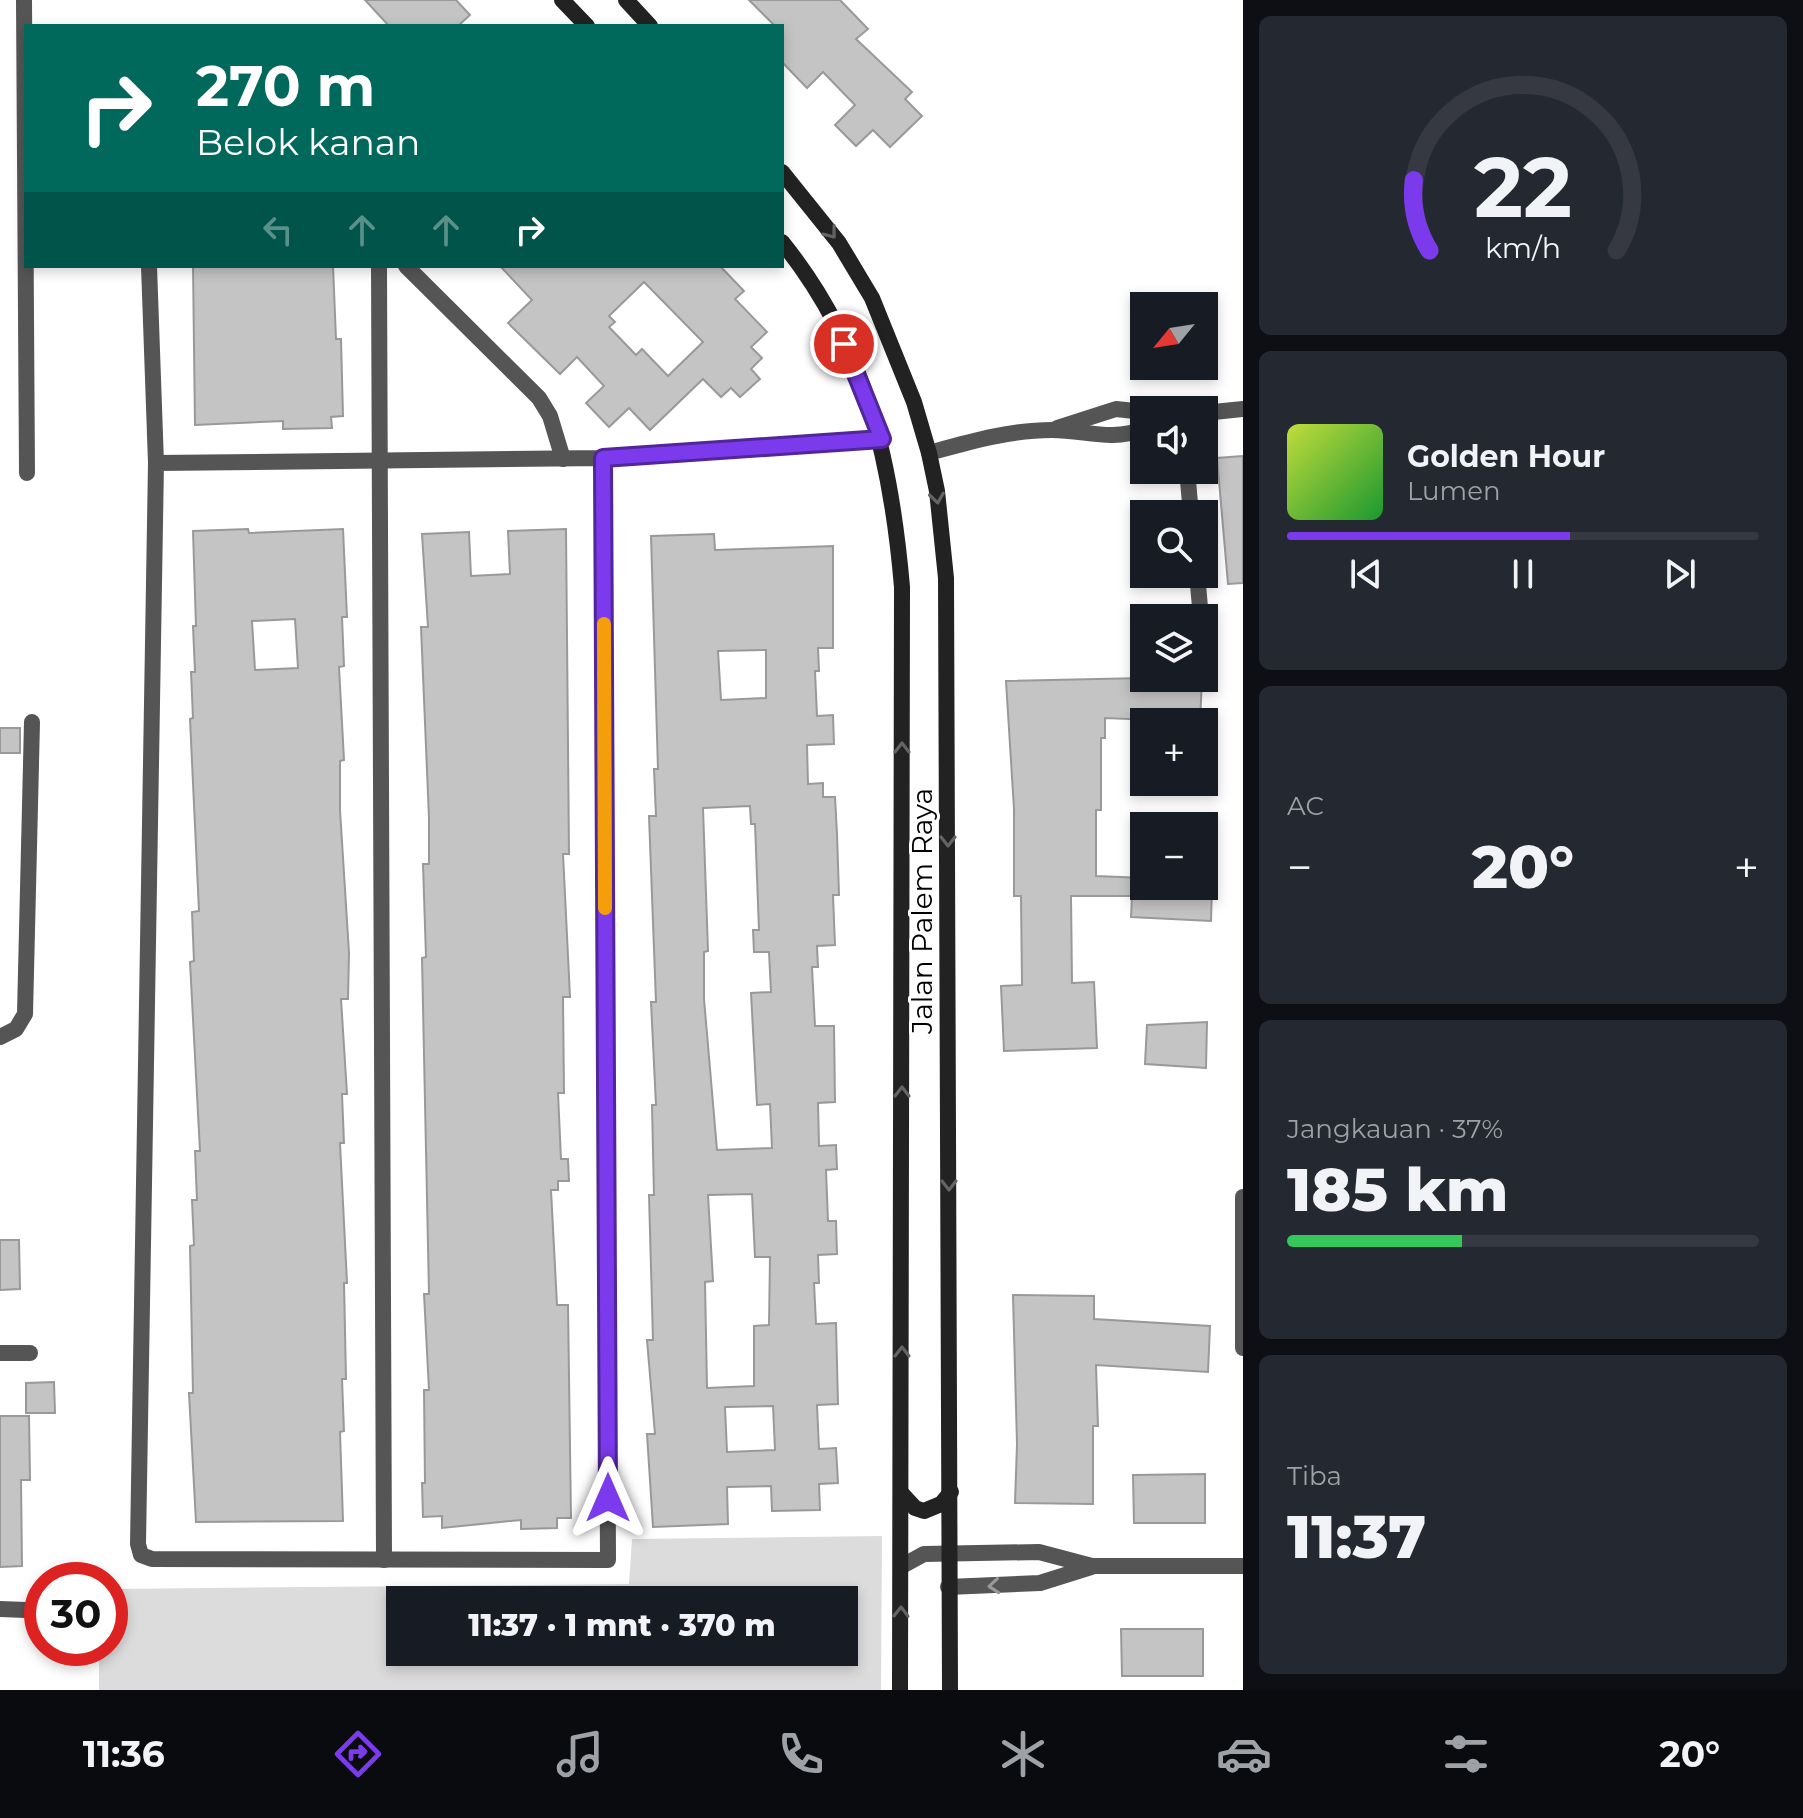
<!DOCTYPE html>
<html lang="id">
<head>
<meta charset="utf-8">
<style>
  :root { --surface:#171b24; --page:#242831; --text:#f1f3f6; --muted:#9ea1a6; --line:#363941; --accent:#7c3aed }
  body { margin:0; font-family:Montserrat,sans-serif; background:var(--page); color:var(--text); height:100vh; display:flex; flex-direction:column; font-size:30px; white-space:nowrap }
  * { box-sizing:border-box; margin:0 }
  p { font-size:26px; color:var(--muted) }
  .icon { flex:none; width:44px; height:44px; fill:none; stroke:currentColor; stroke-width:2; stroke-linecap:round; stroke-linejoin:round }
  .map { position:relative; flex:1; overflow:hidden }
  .side { display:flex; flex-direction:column; gap:16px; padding:16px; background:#0d0f14; width:560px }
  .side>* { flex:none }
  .top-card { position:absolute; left:24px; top:24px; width:760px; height:244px; border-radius:0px; box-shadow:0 4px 12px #0003; background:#00695c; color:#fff; overflow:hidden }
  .needle { width:52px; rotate:240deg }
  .buttons { position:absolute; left:1130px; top:292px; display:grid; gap:16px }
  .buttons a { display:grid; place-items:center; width:88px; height:88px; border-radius:0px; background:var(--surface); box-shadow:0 4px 12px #0003; font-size:40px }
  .speed { position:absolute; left:24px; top:1562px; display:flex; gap:16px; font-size:40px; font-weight:700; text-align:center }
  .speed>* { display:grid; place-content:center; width:104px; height:104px; border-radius:50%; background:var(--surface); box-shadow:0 4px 12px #0003; line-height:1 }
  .speed .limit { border:12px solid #d22; background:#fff; color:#111 }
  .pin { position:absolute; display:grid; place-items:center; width:68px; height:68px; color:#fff; margin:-34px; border:4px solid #fff; border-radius:50%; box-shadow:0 2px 8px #0007 }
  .me { position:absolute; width:88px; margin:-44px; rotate:0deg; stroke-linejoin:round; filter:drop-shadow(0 0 6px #0008) }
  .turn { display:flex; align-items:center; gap:28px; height:168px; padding:0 40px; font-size:36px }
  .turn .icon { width:104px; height:104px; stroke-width:2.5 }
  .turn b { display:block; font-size:56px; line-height:68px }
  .lanes { display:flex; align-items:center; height:76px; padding:0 40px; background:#0003; justify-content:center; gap:40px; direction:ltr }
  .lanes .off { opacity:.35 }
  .big { font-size:60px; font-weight:800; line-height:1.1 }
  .side .tile { flex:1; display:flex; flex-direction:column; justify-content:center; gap:12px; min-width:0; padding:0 28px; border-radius:12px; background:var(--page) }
  .side .dial { align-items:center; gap:0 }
  .dial svg { height:208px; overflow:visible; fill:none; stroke:var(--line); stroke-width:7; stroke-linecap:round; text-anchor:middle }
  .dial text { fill:var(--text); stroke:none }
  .song { display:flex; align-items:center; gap:24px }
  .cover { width:96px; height:96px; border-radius:12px; background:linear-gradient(135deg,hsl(70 70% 55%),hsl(130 70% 35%)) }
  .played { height:8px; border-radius:4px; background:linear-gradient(90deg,var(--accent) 60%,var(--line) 60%) }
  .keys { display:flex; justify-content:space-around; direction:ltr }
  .heat { display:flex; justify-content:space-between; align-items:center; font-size:44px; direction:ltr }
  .charge { height:12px; border-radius:6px; background:linear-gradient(90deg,#34c759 37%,var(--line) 0) }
  .trip { position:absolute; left:386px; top:1586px; width:472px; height:80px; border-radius:0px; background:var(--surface); box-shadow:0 4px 12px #0003; font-weight:800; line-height:80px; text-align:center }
  .tab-bar { display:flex; height:128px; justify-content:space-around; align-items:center; background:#090b0e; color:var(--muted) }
  .tab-bar .icon { width:56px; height:56px }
  .tab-bar .on { color:var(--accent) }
  .tab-bar b { font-size:36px; color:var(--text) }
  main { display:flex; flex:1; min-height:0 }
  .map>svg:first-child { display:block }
  .green { fill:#dcdcdc; fill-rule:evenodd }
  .building { fill:#c4c4c4; stroke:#999; stroke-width:2; fill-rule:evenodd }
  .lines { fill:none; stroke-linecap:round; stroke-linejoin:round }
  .street { stroke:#555; stroke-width:16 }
  .secondary { stroke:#222; stroke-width:16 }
  .oneway { stroke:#646464 }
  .oneway2 { stroke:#999 }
  .route-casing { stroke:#51269a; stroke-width:20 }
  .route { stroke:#7c3aed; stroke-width:14 }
  .slow { stroke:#f59e0b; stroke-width:14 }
  .labels { text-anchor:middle; stroke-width:6; stroke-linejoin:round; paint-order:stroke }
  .street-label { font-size:28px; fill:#000; stroke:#fff }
</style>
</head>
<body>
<main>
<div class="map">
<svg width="1243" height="1690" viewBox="0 0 1243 1690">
  <rect width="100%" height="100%" fill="#fff"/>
  <path class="green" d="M882,1536L881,1690H99V1648H110V1589L629,1584L632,1539ZM844,1600V1652H400V1600Z"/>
  <g class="building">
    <polygon points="365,0 456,0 470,15 458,26 389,26"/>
    <polygon points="749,0 840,0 868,29 856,39 912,92 905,99 922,116 890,147 873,130 856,146 835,125 855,105 823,72 807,88 782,62 782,26 775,26"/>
    <polygon points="193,266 333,266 336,339 341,339 343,416 331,417 332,428 283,429 283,421 195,425"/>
    <path d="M500,266H720L744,291L735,299L767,332L751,347L762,358L751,369L760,379L740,397L731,388L721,397L703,379L650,430L629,408L609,427L586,403L604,386L577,357L560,374L508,323L532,300ZM644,282L703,342L668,376L642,349L636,355L609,327L615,322L609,316Z"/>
    <polygon points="1243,456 1243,583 1228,584 1217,458"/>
    <path d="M248,529L249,533L343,529L347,617H342L344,666L339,667L344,760L340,761V810L349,953L348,999H341L347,1094H342L344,1143H340L347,1283H344L346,1379H342L344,1431L340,1432L343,1521L196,1522L189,1393H193L190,1246L194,1245L192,1200H197L195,1151H200L190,962L194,961L192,912L199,911L190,719L193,718L191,672H195L193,626H196L193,531ZM295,619L298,668L255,670L252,621Z"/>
    <polygon points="566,529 569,854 563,854 570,997 563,997 564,1093 558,1093 561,1159 568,1159 569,1181 558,1181 558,1190 551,1190 557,1305 568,1305 571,1518 557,1518 557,1528 521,1529 521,1520 442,1528 442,1516 423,1517 422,1483 425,1483 424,1390 429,1390 424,1294 429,1294 422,958 426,957 423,864 429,864 429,818 421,627 428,627 422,534 469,532 471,576 510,574 508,531"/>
    <path d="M714,534L715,550L833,546V648H818L819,671H815L817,716L833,715L834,744L807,745L808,784L823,783V797H835L837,834L839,895H833L835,945L817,946L818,967H812L815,1026H834L835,1102L818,1103L819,1146L836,1145L837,1169L826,1170L828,1221H836L837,1254L818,1255L819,1283H814L816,1324L836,1323L838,1404L817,1405L819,1449L836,1448L838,1483L819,1484L820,1510L772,1511L771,1486L727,1487L728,1524L653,1527L647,1434H655L647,1340H653L649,1195H654L652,1105H656L651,1002H656L649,816H656L654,769H658L651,536ZM766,650V698L721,700L718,651ZM750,806L751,824H755L759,930H753L754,952H769L771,992L751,993L757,1105L770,1104L772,1148L717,1150L704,999V952L708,951L703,808ZM752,1194L755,1257H770L769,1325L754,1326V1386L707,1388L705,1282L713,1281L708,1195ZM773,1406L775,1450L727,1452L725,1407Z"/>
    <polygon points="1144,678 1202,679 1200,722 1105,718 1105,738 1101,738 1101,810 1096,810 1096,876 1144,878 1144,886 1212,886 1211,921 1131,917 1132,896 1071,896 1072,983 1094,982 1097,1048 1004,1051 1001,986 1022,985 1021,896 1014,896 1014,809 1006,681"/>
    <rect x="0" y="728" width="20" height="25"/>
    <polygon points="1207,1022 1206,1068 1145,1064 1147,1025"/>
    <polygon points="0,1240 19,1240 20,1289 0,1290"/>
    <polygon points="1013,1295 1094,1296 1094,1319 1210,1326 1208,1372 1096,1365 1098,1426 1093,1426 1093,1504 1015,1503 1017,1444"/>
    <polygon points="54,1382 55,1413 26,1413 26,1383"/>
    <polygon points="0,1416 29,1416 30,1480 21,1480 22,1566 0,1567"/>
    <polygon points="1205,1474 1205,1523 1134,1523 1133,1475"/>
    <polygon points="1121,1629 1203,1629 1203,1676 1122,1676"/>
  </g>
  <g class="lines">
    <g class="street">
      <polyline points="24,0 27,473"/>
      <polyline points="149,266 156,463"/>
      <polyline points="379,266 384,1560"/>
      <polyline points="406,266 539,398 550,416 563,459"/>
      <polyline points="1204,413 1243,409"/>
      <polyline points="1057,428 1116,409 1144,412"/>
      <path d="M929,453C969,442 1010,430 1052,430C1086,430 1110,442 1144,429"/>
      <polyline points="603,458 608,1560 152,1559 141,1555 138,1544 156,463 603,458 882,439"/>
      <polyline points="1187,470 1191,514"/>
      <polyline points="1197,574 1201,618"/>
      <polyline points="1204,655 1205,662"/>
      <polyline points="0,1037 16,1029 25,1014 32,722"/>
      <polyline points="1243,1197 1243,1348"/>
      <polyline points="0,1353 30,1353"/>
      <polyline points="902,1566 924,1554 1039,1552 1092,1566 1243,1566"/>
      <polyline points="948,1587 1040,1583 1091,1567"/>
      <polyline points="0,1609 26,1610"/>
    </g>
    <g class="secondary">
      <polyline points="562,0 587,26"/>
      <polyline points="626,0 650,26"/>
      <polyline points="782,172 839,243 872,298 914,402 929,453 937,491 946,578 950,1690"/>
      <path d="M782,242C865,345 891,458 902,587L900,1690"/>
      <polyline points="902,1494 915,1508 924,1511 941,1504 951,1492"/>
    </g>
  </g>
  <defs><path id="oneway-chevron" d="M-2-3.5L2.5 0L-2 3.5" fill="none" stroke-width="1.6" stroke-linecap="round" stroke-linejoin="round" transform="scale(2)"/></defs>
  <g class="oneway">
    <use href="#oneway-chevron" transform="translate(831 233) rotate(52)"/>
    <use href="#oneway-chevron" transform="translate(937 498) rotate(82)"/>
    <use href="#oneway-chevron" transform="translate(902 748) rotate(-90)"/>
    <use href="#oneway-chevron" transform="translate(948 841) rotate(90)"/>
    <use href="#oneway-chevron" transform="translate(902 1092) rotate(-90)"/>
    <use href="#oneway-chevron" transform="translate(949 1185) rotate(90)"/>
    <use href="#oneway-chevron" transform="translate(902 1352) rotate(-90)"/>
    <use href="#oneway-chevron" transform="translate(901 1612) rotate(-89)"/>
  </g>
  <use class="oneway2" href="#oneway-chevron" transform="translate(994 1586) rotate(175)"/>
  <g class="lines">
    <g class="route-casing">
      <polyline id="route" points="608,1498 603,458 882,439 844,344"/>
    </g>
    <use href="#route" class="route"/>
    <polyline class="slow" points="604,624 605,908"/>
  </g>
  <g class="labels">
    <g class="street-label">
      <text transform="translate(922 911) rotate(-90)" y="10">Jalan Palem Raya</text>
    </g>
  </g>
</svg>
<div class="buttons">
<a><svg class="needle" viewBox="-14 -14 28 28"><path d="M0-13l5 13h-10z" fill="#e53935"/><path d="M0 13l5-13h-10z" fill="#9ea1a6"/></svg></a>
<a><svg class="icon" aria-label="sound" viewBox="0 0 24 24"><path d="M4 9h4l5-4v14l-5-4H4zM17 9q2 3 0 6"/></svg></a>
<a><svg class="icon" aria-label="search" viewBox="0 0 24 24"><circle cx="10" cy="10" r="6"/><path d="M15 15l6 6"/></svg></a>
<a><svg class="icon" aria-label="layers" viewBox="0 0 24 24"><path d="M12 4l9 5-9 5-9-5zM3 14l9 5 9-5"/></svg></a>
<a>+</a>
<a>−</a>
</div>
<div class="speed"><div class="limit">30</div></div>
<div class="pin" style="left:844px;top:344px;background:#d93025"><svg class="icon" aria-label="arrive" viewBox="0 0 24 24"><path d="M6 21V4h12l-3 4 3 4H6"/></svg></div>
<svg class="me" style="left:608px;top:1498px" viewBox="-20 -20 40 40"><path d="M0-17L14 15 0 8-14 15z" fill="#7c3aed" stroke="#fff" stroke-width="4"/></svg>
<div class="trip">11:37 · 1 mnt · 370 m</div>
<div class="top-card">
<div class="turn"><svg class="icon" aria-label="right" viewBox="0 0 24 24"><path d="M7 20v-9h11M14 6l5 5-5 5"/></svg><div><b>270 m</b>Belok kanan</div></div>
<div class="lanes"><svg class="icon off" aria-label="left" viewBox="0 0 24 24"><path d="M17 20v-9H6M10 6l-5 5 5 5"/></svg><svg class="icon off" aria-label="ahead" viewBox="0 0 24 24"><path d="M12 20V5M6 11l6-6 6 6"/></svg><svg class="icon off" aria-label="ahead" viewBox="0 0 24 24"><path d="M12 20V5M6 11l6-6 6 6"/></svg><svg class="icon" aria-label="right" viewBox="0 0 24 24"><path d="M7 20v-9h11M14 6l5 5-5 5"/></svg></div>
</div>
</div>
<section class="side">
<div class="tile dial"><svg viewBox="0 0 100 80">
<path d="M14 69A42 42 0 1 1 86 69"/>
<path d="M14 69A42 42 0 0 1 8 42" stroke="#7c3aed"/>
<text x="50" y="56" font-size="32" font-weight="700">22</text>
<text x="50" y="72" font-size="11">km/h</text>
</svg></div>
<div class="tile">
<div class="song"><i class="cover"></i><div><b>Golden Hour</b><p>Lumen</p></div></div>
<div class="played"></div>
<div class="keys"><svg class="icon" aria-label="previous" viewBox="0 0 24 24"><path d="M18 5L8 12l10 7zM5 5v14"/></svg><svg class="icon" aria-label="pause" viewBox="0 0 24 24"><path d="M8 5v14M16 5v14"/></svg><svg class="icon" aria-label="next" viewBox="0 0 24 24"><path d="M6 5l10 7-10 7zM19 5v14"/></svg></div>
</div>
<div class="tile"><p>AC</p>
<div class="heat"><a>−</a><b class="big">20°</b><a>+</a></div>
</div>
<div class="tile"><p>Jangkauan · 37%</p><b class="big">185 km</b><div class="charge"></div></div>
<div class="tile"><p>Tiba</p><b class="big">11:37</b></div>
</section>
</main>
<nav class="tab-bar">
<b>11:36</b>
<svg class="icon on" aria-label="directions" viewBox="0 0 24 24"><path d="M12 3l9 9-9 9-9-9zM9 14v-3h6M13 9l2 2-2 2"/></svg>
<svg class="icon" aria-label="music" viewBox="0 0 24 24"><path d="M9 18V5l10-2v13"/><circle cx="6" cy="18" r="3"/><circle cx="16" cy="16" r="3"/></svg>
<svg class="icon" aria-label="phone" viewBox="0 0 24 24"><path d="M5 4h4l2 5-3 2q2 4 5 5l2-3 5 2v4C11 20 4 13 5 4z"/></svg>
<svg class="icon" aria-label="climate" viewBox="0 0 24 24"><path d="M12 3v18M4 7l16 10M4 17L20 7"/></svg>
<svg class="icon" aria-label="car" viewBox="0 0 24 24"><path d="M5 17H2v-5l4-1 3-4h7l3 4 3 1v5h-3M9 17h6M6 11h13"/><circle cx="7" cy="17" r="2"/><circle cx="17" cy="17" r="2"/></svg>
<svg class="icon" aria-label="filters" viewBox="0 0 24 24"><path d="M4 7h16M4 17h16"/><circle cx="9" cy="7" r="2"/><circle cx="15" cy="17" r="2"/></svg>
<b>20°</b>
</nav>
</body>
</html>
